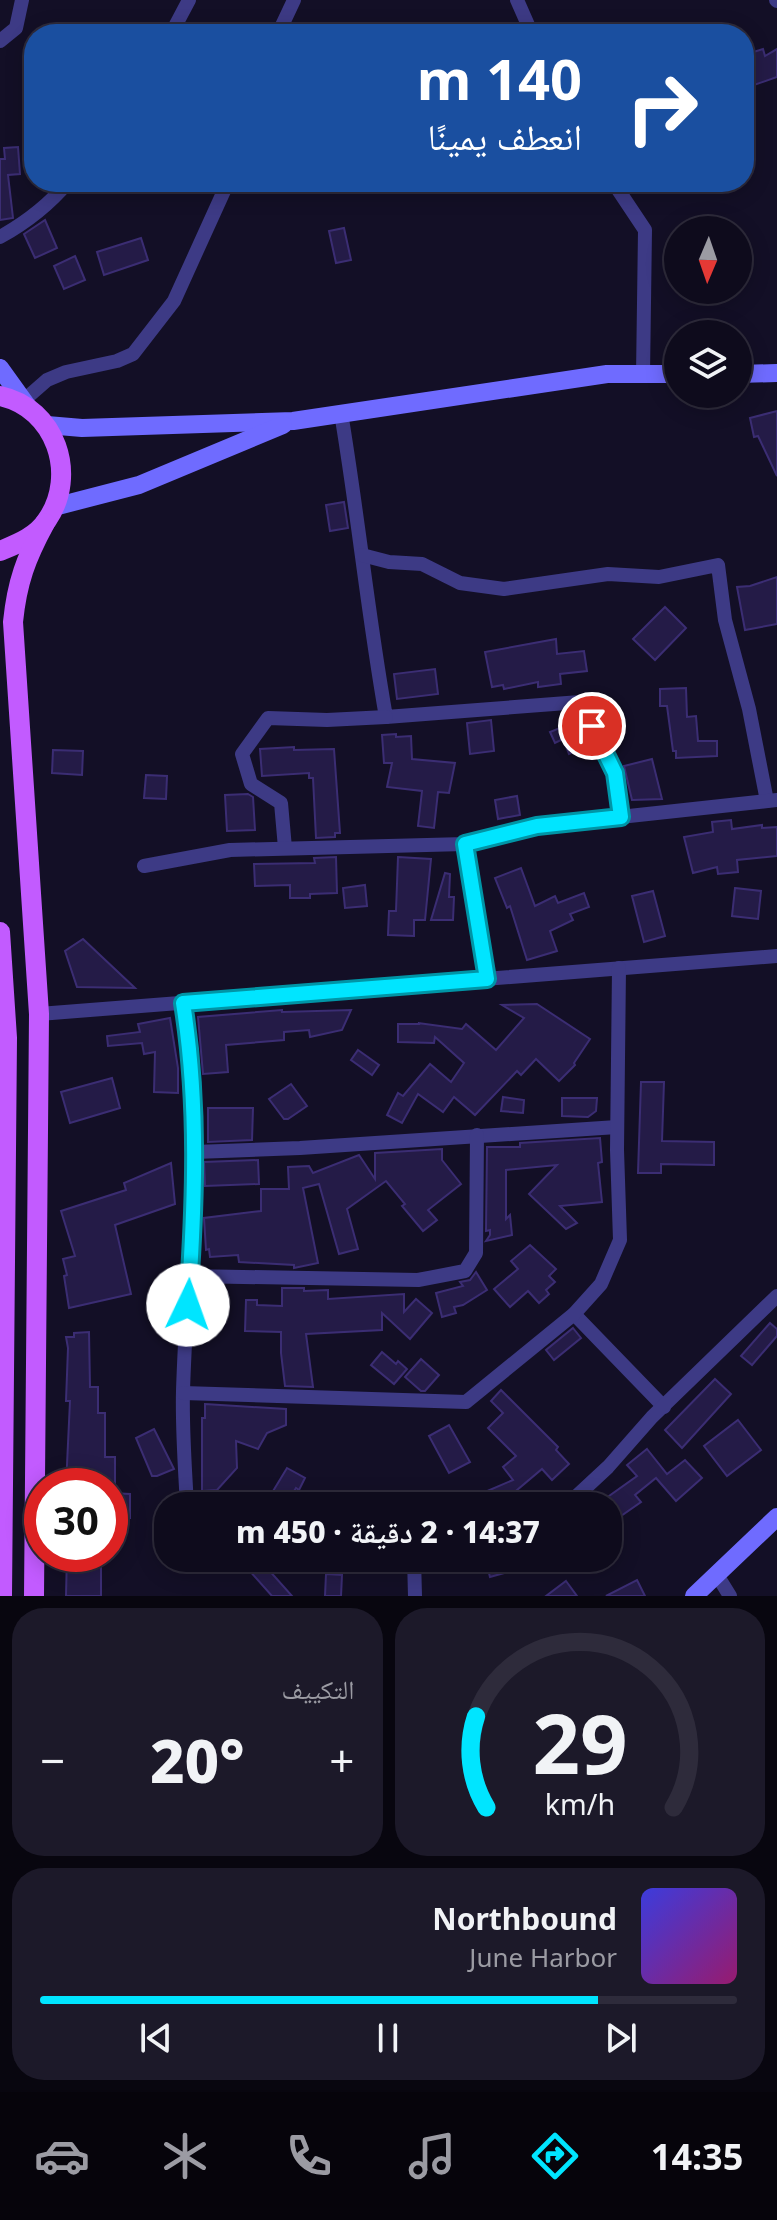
<!DOCTYPE html>
<html lang="ar">
<head>
<meta charset="utf-8">
<style>
  :root { --surface:#0e0b1c; --page:#1c1929; --text:#f1f3f6; --muted:#9b9ba3; --line:#2e2b3b; --accent:#00e5ff }
  body { margin:0; font-family:"Noto Sans","Noto Naskh Arabic",sans-serif; background:var(--page); color:var(--text); direction:rtl; height:100vh; display:flex; flex-direction:column; font-size:30px; white-space:nowrap }
  * { box-sizing:border-box; margin:0 }
  p { font-size:26px; color:var(--muted) }
  .icon { flex:none; width:44px; height:44px; fill:none; stroke:currentColor; stroke-width:2; stroke-linecap:round; stroke-linejoin:round }
  .map { position:relative; height:1596px; overflow:hidden; direction:ltr }
  .side { display:flex; flex-direction:column; gap:12px; padding:12px; background:#08060f; flex:1 }
  .side>* { flex:none }
  .top-card { position:absolute; left:24px; top:24px; width:730px; height:168px; border-radius:32px; box-shadow:0 4px 20px #0003,0 0 0 2px var(--line); direction:rtl; background:#1a4fa0; color:#fff; overflow:hidden }
  .needle { width:52px; rotate:182deg }
  .tools { position:absolute; left:664px; top:216px; display:grid; gap:16px }
  .tools a { display:grid; place-items:center; width:88px; height:88px; border-radius:50%; background:var(--surface); box-shadow:0 4px 20px #0003,0 0 0 2px var(--line); font-size:40px }
  .speed { position:absolute; left:24px; top:1468px; display:flex; gap:16px; font-size:40px; font-weight:700; text-align:center }
  .speed>* { display:grid; place-content:center; width:104px; height:104px; border-radius:50%; background:var(--surface); box-shadow:0 4px 20px #0003,0 0 0 2px var(--line); line-height:1 }
  .speed .limit { border:12px solid #d22; background:#fff; color:#111 }
  .pin { position:absolute; display:grid; place-items:center; width:68px; height:68px; color:#fff; margin:-34px; border:4px solid #fff; border-radius:50%; box-shadow:0 2px 8px #0007 }
  .me { position:absolute; width:88px; margin:-44px; rotate:3deg; stroke-linejoin:round; filter:drop-shadow(0 0 6px #0008) }
  .turn { display:flex; align-items:center; gap:28px; height:168px; padding:0 40px; font-size:36px }
  .turn .icon { width:104px; height:104px; stroke-width:2.5 }
  .turn b { display:block; font-size:56px; line-height:68px }
  .big { font-size:60px; font-weight:800; line-height:1.1 }
  .side .card { flex:1; display:flex; flex-direction:column; justify-content:center; gap:12px; min-width:0; padding:0 28px; border-radius:32px; background:var(--page) }
  .side .dial { align-items:center; gap:0 }
  .dial svg { height:208px; overflow:visible; fill:none; stroke:var(--line); stroke-width:7; stroke-linecap:round; text-anchor:middle }
  .dial text { fill:var(--text); stroke:none }
  .song { display:flex; align-items:center; gap:24px }
  .cover { width:96px; height:96px; border-radius:12px; background:linear-gradient(135deg,hsl(240 70% 55%),hsl(320 70% 35%)) }
  .played { height:8px; border-radius:4px; background:linear-gradient(90deg,var(--accent) 80%,var(--line) 80%) }
  .keys { display:flex; justify-content:space-around; direction:ltr }
  .heat { display:flex; justify-content:space-between; align-items:center; font-size:44px; direction:ltr }
  .side .tiles { flex:1; display:grid; gap:12px; grid-template-columns:1fr 1fr }
  .card:last-child { grid-column:span 2 }
  .trip { position:absolute; left:154px; top:1492px; width:468px; height:80px; border-radius:32px; background:var(--surface); box-shadow:0 4px 20px #0003,0 0 0 2px var(--line); font-weight:800; line-height:80px; text-align:center; direction:rtl }
  .tab-bar { display:flex; height:128px; justify-content:space-around; align-items:center; background:#06040b; color:var(--muted) }
  .tab-bar .icon { width:56px; height:56px }
  .tab-bar .active { color:var(--accent) }
  .tab-bar b { font-size:36px; color:var(--text) }
  .map>svg:first-child { display:block }
  .building { fill:#241b47; stroke:#3b2d73; stroke-width:2 }
  .lines { fill:none; stroke-linecap:round; stroke-linejoin:round }
  .street { stroke:#3d3a85; stroke-width:14 }
  .secondary { stroke:#6f6bff; stroke-width:18 }
  .primary { stroke:#c25bff; stroke-width:20 }
  .route-casing { stroke:#0095a6; stroke-width:20 }
  .route { stroke:#00e5ff; stroke-width:14 }
</style>
</head>
<body>
<div class="map">
<svg width="777" height="1596" viewBox="0 0 777 1596">
  <rect width="100%" height="100%" fill="#130f26"/>
  <g class="building">
    <polygon points="763,49 765,56 777,49 777,77 754,85 744,55"/>
    <polygon points="18,147 20,174 8,175 13,218 0,220 0,159 5,159 4,148"/>
    <polygon points="45,220 57,248 35,258 24,234"/>
    <polygon points="344,228 351,260 336,263 329,231"/>
    <polygon points="141,238 148,260 104,275 97,252"/>
    <polygon points="75,256 85,280 64,289 54,266"/>
    <polygon points="777,411 777,476 758,436 754,437 750,418"/>
    <polygon points="344,502 348,528 330,531 326,505"/>
    <polygon points="777,577 777,624 745,630 737,587 750,586"/>
    <polygon points="665,607 686,628 655,660 633,639"/>
    <polygon points="556,639 557,654 584,651 587,671 560,674 561,684 538,687 538,682 504,689 503,685 492,687 485,652"/>
    <polygon points="435,669 438,694 397,699 394,674"/>
    <polygon points="686,688 687,717 696,716 698,741 717,741 717,756 676,758 676,751 673,751 667,706 660,706 660,689"/>
    <polygon points="491,720 494,751 470,754 467,723"/>
    <polygon points="577,721 588,746 569,754 563,739 555,743 550,732"/>
    <polygon points="396,734 396,737 411,736 412,759 455,763 449,793 438,792 434,828 418,826 422,791 387,787 392,763 384,763 382,735"/>
    <polygon points="294,747 294,750 334,749 340,833 335,833 335,837 316,838 313,778 309,778 309,773 262,776 260,749"/>
    <polygon points="53,750 83,751 82,775 52,773"/>
    <polygon points="652,759 662,799 632,800 624,766"/>
    <polygon points="146,775 167,776 166,799 144,798"/>
    <polygon points="248,794 253,797 255,830 227,831 225,795"/>
    <polygon points="517,796 520,815 498,819 495,800"/>
    <polygon points="731,820 732,829 762,825 762,828 777,827 777,856 737,860 738,872 718,874 717,867 693,873 684,837 713,832 712,822"/>
    <polygon points="336,857 337,893 310,894 310,898 290,898 290,885 255,886 254,864 315,863 314,858"/>
    <polygon points="398,857 431,859 425,920 414,920 414,936 388,935 389,911 396,911"/>
    <polygon points="521,868 535,906 555,896 558,903 584,893 589,907 570,914 573,920 550,931 557,951 527,960 510,906 507,908 495,878"/>
    <polygon points="445,873 450,874 449,897 454,897 453,920 431,920"/>
    <polygon points="365,885 367,906 345,908 343,888"/>
    <polygon points="735,888 761,891 758,919 732,916"/>
    <polygon points="653,891 665,936 644,942 632,896"/>
    <polygon points="83,939 135,988 77,987 65,951"/>
    <polygon points="537,1004 590,1039 574,1063 575,1065 559,1081 536,1059 521,1075 517,1071 475,1115 454,1097 443,1112 418,1094 402,1123 387,1115 398,1093 403,1096 430,1064 451,1082 464,1063 435,1037 434,1043 398,1042 398,1024 420,1024 418,1023 462,1029 466,1024 496,1050 524,1018 502,1005"/>
    <polygon points="282,1010 282,1012 351,1010 342,1030 310,1037 309,1030 284,1032 284,1040 226,1045 228,1072 203,1074 198,1017"/>
    <polygon points="170,1018 178,1068 178,1093 154,1092 155,1052 144,1054 142,1043 108,1046 107,1036 140,1032 138,1024"/>
    <polygon points="358,1050 379,1065 372,1075 351,1060"/>
    <polygon points="112,1078 120,1108 70,1123 61,1092"/>
    <polygon points="641,1082 664,1082 662,1141 714,1142 714,1165 661,1164 661,1173 638,1173"/>
    <polygon points="291,1084 307,1106 288,1119 284,1119 269,1099"/>
    <polygon points="503,1097 524,1100 523,1113 501,1111"/>
    <polygon points="562,1098 597,1098 596,1111 588,1117 562,1116"/>
    <polygon points="208,1108 253,1108 252,1140 208,1142"/>
    <polygon points="600,1138 602,1162 598,1163 602,1202 560,1206 577,1223 566,1229 529,1194 557,1165 506,1170 506,1219 510,1215 512,1235 486,1241 490,1235 490,1230 486,1231 487,1147 520,1147 520,1143"/>
    <polygon points="442,1149 442,1160 461,1184 428,1210 437,1220 423,1231 402,1206 405,1204 386,1181 347,1209 358,1249 339,1254 319,1184 303,1188 318,1263 294,1268 294,1265 239,1262 238,1255 210,1257 209,1249 206,1250 204,1218 261,1211 261,1189 289,1189 288,1167 309,1166 313,1173 359,1155 375,1179 375,1153"/>
    <polygon points="258,1160 259,1184 205,1186 204,1162"/>
    <polygon points="171,1163 175,1204 115,1225 131,1294 69,1308 64,1276 67,1275 63,1259 75,1256 61,1211 126,1190 124,1183"/>
    <polygon points="530,1245 556,1269 549,1276 555,1282 546,1290 549,1294 539,1303 528,1291 510,1307 494,1289 518,1269 511,1261"/>
    <polygon points="476,1272 487,1290 463,1305 454,1307 456,1313 442,1317 436,1293 463,1286 460,1282 470,1280"/>
    <polygon points="282,1288 304,1288 304,1291 328,1290 328,1299 404,1294 404,1312 416,1299 432,1313 410,1339 382,1313 382,1330 306,1334 313,1387 285,1386 281,1353 281,1332 245,1331 246,1300 257,1300 257,1305 282,1306"/>
    <polygon points="770,1323 777,1329 777,1336 752,1365 741,1356"/>
    <polygon points="573,1328 581,1338 554,1360 546,1350"/>
    <polygon points="89,1332 90,1387 98,1387 98,1413 105,1413 105,1457 115,1457 115,1486 66,1486 70,1401 66,1401 68,1348 66,1337 74,1337 74,1333"/>
    <polygon points="382,1352 396,1364 398,1361 407,1369 394,1384 371,1365"/>
    <polygon points="421,1359 439,1375 425,1391 421,1391 405,1377"/>
    <polygon points="715,1379 731,1394 682,1448 665,1430"/>
    <polygon points="501,1390 558,1447 556,1450 569,1464 552,1480 542,1469 510,1496 518,1506 484,1506 485,1492 513,1480 503,1467 516,1456 488,1428 503,1413 491,1401"/>
    <polygon points="205,1404 286,1409 286,1425 267,1433 258,1449 236,1441 237,1468 217,1490 202,1491 202,1418 205,1418"/>
    <polygon points="738,1420 761,1450 727,1476 704,1446"/>
    <polygon points="449,1425 470,1462 449,1473 429,1436"/>
    <polygon points="154,1429 174,1469 157,1476 152,1476 136,1438"/>
    <polygon points="647,1449 667,1474 685,1460 702,1478 676,1501 656,1478 635,1495 641,1502 608,1525 608,1506 595,1506 637,1476 627,1465"/>
    <polygon points="287,1468 305,1478 299,1490 296,1488 285,1506 264,1506"/>
    <polygon points="110,1493 130,1494 130,1518 110,1519"/>
    <polygon points="67,1554 101,1554 101,1596 66,1596"/>
    <polygon points="485,1558 512,1558 515,1570 490,1577"/>
    <polygon points="259,1559 292,1596 272,1596 248,1569"/>
    <polygon points="326,1574 342,1575 341,1596 325,1596"/>
    <polygon points="637,1580 645,1596 606,1596"/>
    <polygon points="566,1581 577,1596 546,1596"/>
  </g>
  <g class="lines">
    <g class="street">
      <polyline points="517,0 532,34"/>
      <polyline points="776,0 777,1"/>
      <polyline points="171,34 189,0"/>
      <polyline points="278,34 294,0"/>
      <polyline points="0,41 16,28 22,0"/>
      <polyline points="613,182 645,230 643,375"/>
      <path d="M0,237C27,222 48,206 68,182"/>
      <polyline points="23,401 47,380 66,372 117,361 133,354 174,301 228,182"/>
      <path d="M341,413C358,514 368,616 386,717L580,702L615,773L621,817"/>
      <polyline points="362,555 389,562 422,564 460,583 504,589 608,574 659,577 718,565 725,620 749,709 767,801"/>
      <polyline points="465,844 487,979"/>
      <polyline points="285,848 281,803 251,784 242,754 268,718 327,720 386,717"/>
      <polyline points="144,866 230,850 465,844 537,826 777,800"/>
      <path d="M183,1003C205,1135 187,1259 183,1391C182,1429 185,1468 187,1506"/>
      <polyline points="39,1014 777,956"/>
      <polyline points="195,1152 300,1148 617,1127"/>
      <polyline points="190,1276 418,1280 465,1271 476,1253 477,1135"/>
      <polyline points="574,1314 664,1407"/>
      <polyline points="183,1393 466,1402 574,1314 601,1284 620,1240 617,1150 619,968"/>
      <polyline points="566,1506 608,1467 652,1417 777,1296"/>
      <polyline points="414,1558 415,1596"/>
      <polyline points="717,1575 730,1596"/>
    </g>
    <g class="secondary">
      <polyline points="0,368 28,407"/>
      <polyline points="738,374 777,373"/>
      <polyline points="47,425 82,428 293,421 607,374 678,374"/>
      <polyline points="54,507 139,485 283,425"/>
      <polyline points="694,1596 777,1517"/>
    </g>
    <g class="primary">
      <path d="M0,396C56,408 78,475 47,520C36,537 17,544 0,551"/>
      <polyline points="0,932 7,1038 2,1596"/>
      <path d="M34,1596L39,1014L13,622C17,582 26,558 45,523"/>
    </g>
  </g>
  <g class="lines">
    <g class="route-casing">
      <path id="route" d="M188,1305C195,1204 199,1103 183,1003L487,979L465,844L537,826L621,817L615,773L592,726"/>
    </g>
    <use href="#route" class="route"/>
  </g>
</svg>
<div class="tools">
<a><svg class="needle" viewBox="-14 -14 28 28"><path d="M0-13l5 13h-10z" fill="#e53935"/><path d="M0 13l5-13h-10z" fill="#9b9ba3"/></svg></a>
<a><svg class="icon" aria-label="layers" viewBox="0 0 24 24"><path d="M12 4l9 5-9 5-9-5zM3 14l9 5 9-5"/></svg></a>
</div>
<div class="speed"><div class="limit">30</div></div>
<div class="pin" style="left:592px;top:726px;background:#d93025"><svg class="icon" aria-label="arrive" viewBox="0 0 24 24"><path d="M6 21V4h12l-3 4 3 4H6"/></svg></div>
<svg class="me" style="left:188px;top:1305px" viewBox="-20 -20 40 40"><circle r="19" fill="#fff"/><path d="M0-13L10 11 0 6-10 11z" fill="#00e5ff"/></svg>
<div class="trip">14:37 · 2 دقيقة · 450 m</div>
<div class="top-card">
<div class="turn"><svg class="icon" aria-label="right" viewBox="0 0 24 24"><path d="M7 20v-9h11M14 6l5 5-5 5"/></svg><div><b>140 m</b>انعطف يمينًا</div></div>
</div>
</div>
<section class="side">
<div class="tiles">
<div class="card dial"><svg viewBox="0 0 100 80">
<path d="M14 69A42 42 0 1 1 86 69"/>
<path d="M14 69A42 42 0 0 1 10 34" stroke="#00e5ff"/>
<text x="50" y="56" font-size="32" font-weight="700">29</text>
<text x="50" y="72" font-size="11">km/h</text>
</svg></div>
<div class="card"><p>التكييف</p>
<div class="heat"><a>−</a><b class="big">20°</b><a>+</a></div>
</div>
<div class="card">
<div class="song"><i class="cover"></i><div><b>Northbound</b><p>June Harbor</p></div></div>
<div class="played"></div>
<div class="keys"><svg class="icon" aria-label="previous" viewBox="0 0 24 24"><path d="M18 5L8 12l10 7zM5 5v14"/></svg><svg class="icon" aria-label="pause" viewBox="0 0 24 24"><path d="M8 5v14M16 5v14"/></svg><svg class="icon" aria-label="next" viewBox="0 0 24 24"><path d="M6 5l10 7-10 7zM19 5v14"/></svg></div>
</div>
</div>
</section>
<nav class="tab-bar">
<b>14:35</b>
<svg class="icon active" aria-label="directions" viewBox="0 0 24 24"><path d="M12 3l9 9-9 9-9-9zM9 14v-3h6M13 9l2 2-2 2"/></svg>
<svg class="icon" aria-label="music" viewBox="0 0 24 24"><path d="M9 18V5l10-2v13"/><circle cx="6" cy="18" r="3"/><circle cx="16" cy="16" r="3"/></svg>
<svg class="icon" aria-label="phone" viewBox="0 0 24 24"><path d="M5 4h4l2 5-3 2q2 4 5 5l2-3 5 2v4C11 20 4 13 5 4z"/></svg>
<svg class="icon" aria-label="climate" viewBox="0 0 24 24"><path d="M12 3v18M4 7l16 10M4 17L20 7"/></svg>
<svg class="icon" aria-label="car" viewBox="0 0 24 24"><path d="M5 17H2v-5l4-1 3-4h7l3 4 3 1v5h-3M9 17h6M6 11h13"/><circle cx="7" cy="17" r="2"/><circle cx="17" cy="17" r="2"/></svg>
</nav>
</body>
</html>
